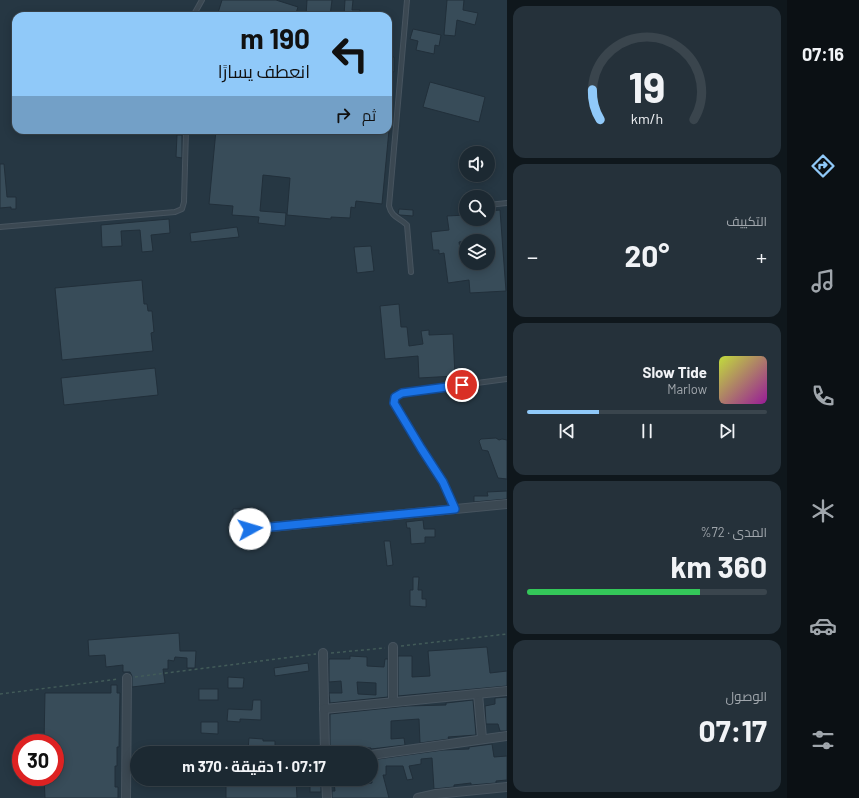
<!DOCTYPE html>
<html lang="ar">
<head>
<meta charset="utf-8">
<style>
  :root { --surface:#1c2932; --page:#25313a; --text:#f1f3f6; --muted:#a0a6ac; --line:#3a454d; --accent:#90c9f9 }
  body { margin:0; font-family:Barlow,Cairo,sans-serif; background:var(--page); color:var(--text); direction:rtl; height:100vh; display:flex; flex-direction:column; font-size:15px; white-space:nowrap }
  * { box-sizing:border-box; margin:0 }
  p { font-size:13px; color:var(--muted) }
  .icon { flex:none; width:22px; height:22px; fill:none; stroke:currentColor; stroke-width:2; stroke-linecap:round; stroke-linejoin:round }
  .map { position:relative; flex:1; overflow:hidden; direction:ltr }
  .details { display:flex; flex-direction:column; gap:6px; padding:6px; background:#0f171c; width:280px }
  .details>* { flex:none }
  .top-card { position:absolute; left:12px; top:12px; width:380px; height:122px; border-radius:12px; box-shadow:0 2px 10px #0003,0 0 0 1px var(--line); direction:rtl; background:#90c9f9; color:#111; overflow:hidden }
  .tools { position:absolute; left:459px; top:146px; display:grid; gap:8px }
  .tools a { display:grid; place-items:center; width:36px; height:36px; border-radius:50%; background:var(--surface); box-shadow:0 2px 10px #0003,0 0 0 1px var(--line); font-size:20px }
  .speed { position:absolute; left:12px; top:734px; display:flex; gap:8px; font-size:20px; font-weight:700; text-align:center }
  .speed>* { display:grid; place-content:center; width:52px; height:52px; border-radius:50%; background:var(--surface); box-shadow:0 2px 10px #0003,0 0 0 1px var(--line); line-height:1 }
  .speed .limit { border:6px solid #d22; background:#fff; color:#111 }
  .pin { position:absolute; display:grid; place-items:center; width:34px; height:34px; color:#fff; margin:-17px; border:2px solid #fff; border-radius:50%; box-shadow:0 1px 4px #0007 }
  .me { position:absolute; width:44px; margin:-22px; rotate:84deg; stroke-linejoin:round; filter:drop-shadow(0 0 3px #0008) }
  .turn { display:flex; align-items:center; gap:14px; height:84px; padding:0 16px; font-size:18px }
  .turn .icon { width:52px; height:52px; stroke-width:2.5 }
  .turn b { display:block; font-size:28px; line-height:34px }
  .then { display:flex; align-items:center; height:38px; padding:0 16px; background:#0003; gap:8px; font-size:15px }
  .big { font-size:30px; font-weight:700; line-height:1.1 }
  .details .card { flex:1; display:flex; flex-direction:column; justify-content:center; gap:6px; min-width:0; padding:0 14px; border-radius:12px; background:var(--page) }
  .details .dial { align-items:center; gap:0 }
  .dial svg { height:104px; overflow:visible; fill:none; stroke:var(--line); stroke-width:7; stroke-linecap:round; text-anchor:middle }
  .dial text { fill:var(--text); stroke:none }
  .song { display:flex; align-items:center; gap:12px }
  .cover { width:48px; height:48px; border-radius:6px; background:linear-gradient(135deg,hsl(70 70% 55%),hsl(300 70% 35%)) }
  .played { height:4px; border-radius:2px; background:linear-gradient(90deg,var(--accent) 30%,var(--line) 30%) }
  .keys { display:flex; justify-content:space-around; direction:ltr }
  .heat { display:flex; justify-content:space-between; align-items:center; font-size:22px; direction:ltr }
  .charge { height:6px; border-radius:3px; background:linear-gradient(90deg,#34c759 72%,var(--line) 0) }
  .trip { position:absolute; left:130px; top:746px; width:248px; height:40px; border-radius:20px; background:var(--surface); box-shadow:0 2px 10px #0003,0 0 0 1px var(--line); font-weight:700; line-height:40px; text-align:center; direction:rtl }
  main { display:flex; flex:1; min-height:0 }
  .tabs { display:flex; flex-direction:column; width:72px; justify-content:space-around; align-items:center; background:#0b1014; color:var(--muted) }
  .tabs .icon { width:28px; height:28px }
  .tabs .on { color:var(--accent) }
  .tabs b { font-size:18px; color:var(--text) }
  .map>svg:first-child { display:block }
  .building { fill:#384c59; stroke:#212f3a; fill-rule:evenodd }
  .lines { fill:none; stroke-linecap:round; stroke-linejoin:round }
  .service-casing { stroke:#47545f; stroke-width:6 }
  .minor-casing { stroke:#47545f; stroke-width:10 }
  .path { stroke:#425b59; stroke-width:1.5; stroke-dasharray:3 3; stroke-linecap:butt }
  .service { stroke:#3b4852; stroke-width:4 }
  .minor { stroke:#3b4852; stroke-width:8 }
  .route-casing { stroke:#114b97; stroke-width:10 }
  .route { stroke:#1a73e8; stroke-width:7 }
</style>
</head>
<body>
<main>
<nav class="tabs">
<b>07:16</b>
<svg class="icon on" aria-label="directions" viewBox="0 0 24 24"><path d="M12 3l9 9-9 9-9-9zM9 14v-3h6M13 9l2 2-2 2"/></svg>
<svg class="icon" aria-label="music" viewBox="0 0 24 24"><path d="M9 18V5l10-2v13"/><circle cx="6" cy="18" r="3"/><circle cx="16" cy="16" r="3"/></svg>
<svg class="icon" aria-label="phone" viewBox="0 0 24 24"><path d="M5 4h4l2 5-3 2q2 4 5 5l2-3 5 2v4C11 20 4 13 5 4z"/></svg>
<svg class="icon" aria-label="climate" viewBox="0 0 24 24"><path d="M12 3v18M4 7l16 10M4 17L20 7"/></svg>
<svg class="icon" aria-label="car" viewBox="0 0 24 24"><path d="M5 17H2v-5l4-1 3-4h7l3 4 3 1v5h-3M9 17h6M6 11h13"/><circle cx="7" cy="17" r="2"/><circle cx="17" cy="17" r="2"/></svg>
<svg class="icon" aria-label="filters" viewBox="0 0 24 24"><path d="M4 7h16M4 17h16"/><circle cx="9" cy="7" r="2"/><circle cx="15" cy="17" r="2"/></svg>
</nav>
<section class="details">
<div class="card dial"><svg viewBox="0 0 100 80">
<path d="M14 69A42 42 0 1 1 86 69"/>
<path d="M14 69A42 42 0 0 1 8 46" stroke="#90c9f9"/>
<text x="50" y="56" font-size="32" font-weight="700">19</text>
<text x="50" y="72" font-size="11">km/h</text>
</svg></div>
<div class="card"><p>التكييف</p>
<div class="heat"><a>−</a><b class="big">20°</b><a>+</a></div>
</div>
<div class="card">
<div class="song"><i class="cover"></i><div><b>Slow Tide</b><p>Marlow</p></div></div>
<div class="played"></div>
<div class="keys"><svg class="icon" aria-label="previous" viewBox="0 0 24 24"><path d="M18 5L8 12l10 7zM5 5v14"/></svg><svg class="icon" aria-label="pause" viewBox="0 0 24 24"><path d="M8 5v14M16 5v14"/></svg><svg class="icon" aria-label="next" viewBox="0 0 24 24"><path d="M6 5l10 7-10 7zM19 5v14"/></svg></div>
</div>
<div class="card"><p>المدى · 72%</p><b class="big">360 km</b><div class="charge"></div></div>
<div class="card"><p>الوصول</p><b class="big">07:17</b></div>
</section>
<div class="map">
<svg width="507" height="798" viewBox="0 0 507 798">
  <rect width="100%" height="100%" fill="#263743"/>
  <g class="building">
    <polygon points="222,0 276,0 298,7 295,16 217,16"/>
    <polygon points="307,0 332,0 330,16 306,16"/>
    <polygon points="345,0 353,0 352,10 360,10 360,16 344,16"/>
    <polygon points="447,0 464,0 463,10 478,13 475,25 457,20 455,36 444,35"/>
    <polygon points="413,29 441,35 439,46 435,45 434,54 416,50 418,41 410,39"/>
    <polygon points="388,57 394,57 394,72 388,71"/>
    <polygon points="430,82 485,97 479,122 423,107"/>
    <polygon points="216,130 389,130 382,204 356,201 355,208 351,207 350,218 331,217 331,219 287,215 290,178 263,175 260,211 286,213 285,226 258,223 259,217 232,215 233,206 209,204"/>
    <polygon points="177,135 182,135 182,158 176,157"/>
    <polygon points="0,164 4,164 7,197 16,197 16,209 11,209 11,207 0,208"/>
    <polygon points="399,209 413,210 413,216 400,215 398,214"/>
    <path d="M500,210L506,291L470,293L469,280L448,283L444,253L439,254V250H433L431,232L449,230L447,216L466,215V219H488V211ZM466,241H488V263H462L459,242Z"/>
    <polygon points="169,219 170,233 151,235 153,251 142,252 140,230 121,231 122,246 102,247 101,225"/>
    <polygon points="237,227 239,237 191,242 190,233"/>
    <polygon points="371,246 374,271 357,273 354,247"/>
    <polygon points="142,280 144,304 147,304 148,311 152,311 154,332 151,333 153,351 62,360 55,288"/>
    <polygon points="399,304 401,327 407,327 409,346 423,344 421,331 429,330 429,335 453,334 455,376 419,378 418,356 385,359 380,306"/>
    <polygon points="155,368 158,395 64,405 61,378"/>
    <polygon points="496,438 499,440 502,439 507,440 507,479 498,478 488,451 482,450 479,441 481,439"/>
    <polygon points="507,491 507,499 474,502 474,496 488,496 487,492"/>
    <polygon points="233,509 241,509 242,523 233,523"/>
    <polygon points="423,520 424,529 435,529 435,537 425,537 425,543 411,544 410,528 407,528 406,522"/>
    <polygon points="384,541 390,541 393,565 387,566"/>
    <polygon points="413,577 419,577 418,590 422,590 422,599 426,599 426,607 410,606 410,590 413,590"/>
    <polygon points="179,633 180,651 196,651 195,668 187,668 187,658 175,657 174,661 168,660 168,669 163,669 165,683 132,687 132,676 130,672 123,672 123,665 106,667 105,655 89,656 88,640"/>
    <polygon points="487,647 490,673 507,671 507,686 398,696 398,656 412,656 412,677 430,676 428,651"/>
    <path d="M350,656L367,657V666L384,667L385,659H388V697L330,703L329,693H342L341,681L329,682V659H350ZM357,682L376,683V695L358,694Z"/>
    <polygon points="308,663 309,671 275,676 274,668"/>
    <polygon points="228,677 244,678 243,688 228,688"/>
    <polygon points="111,685 117,685 117,693 120,693 119,747 117,747 117,766 115,766 115,787 118,787 118,798 45,798 44,777 55,777 55,743 44,743 45,693 111,693"/>
    <rect x="199" y="689" width="19" height="11"/>
    <polygon points="507,697 507,731 500,731 498,724 486,724 485,706 495,704 495,698"/>
    <polygon points="253,700 261,700 261,720 240,719 240,722 227,721 228,709 252,710"/>
    <polygon points="473,700 476,735 448,737 449,739 420,743 419,719 391,721 391,739 404,738 405,745 371,749 371,748 353,747 353,753 330,753 330,714 407,706 446,705 446,703"/>
    <polygon points="201,722 218,722 218,734 201,733"/>
    <polygon points="249,738 263,739 263,741 275,741 275,747 309,746 319,748 320,753 256,753 256,751 248,750"/>
    <polygon points="492,744 494,757 507,756 507,780 496,781 496,783 471,785 471,783 454,785 454,787 434,789 432,758 421,759 421,764 409,766 413,779 407,780 403,766 386,766 386,775 383,775 389,798 332,798 332,791 335,791 334,782 353,779 354,786 372,783 371,760 443,750 469,749 469,747"/>
    <polygon points="226,779 270,780 270,779 296,779 297,798 226,798"/>
    <rect x="310" y="779" width="11" height="13"/>
  </g>
  <g class="lines">
    <g class="service-casing">
      <g id="service">
        <path d="M407,0L389,206C392,218 399,217 407,225L411,272"/>
        <polyline points="193,16 202,0"/>
        <polyline points="488,205 507,203"/>
        <polyline points="0,227 175,212 182,209 184,202 186,130"/>
        <polyline points="455,509 443,482 398,412 394,403 395,397 402,393 507,379"/>
      </g>
    </g>
    <g class="minor-casing">
      <g id="minor">
        <polyline points="250,529 507,504"/>
        <polyline points="323,653 325,753"/>
        <polyline points="478,694 482,738"/>
        <polyline points="393,702 393,647"/>
        <polyline points="324,709 507,691"/>
        <polyline points="371,755 507,736"/>
        <polyline points="326,779 327,798"/>
        <polyline points="126,798 127,678"/>
        <polyline points="418,798 436,794 507,787"/>
      </g>
    </g>
    <g class="path">
      <polyline points="401,646 507,634"/>
      <polyline points="331,653 385,648"/>
      <polyline points="135,677 316,654"/>
      <polyline points="0,694 119,679"/>
    </g>
    <use href="#service" class="service"/>
    <use href="#minor" class="minor"/>
  </g>
  <g class="lines">
    <g class="route-casing">
      <polyline id="route" points="250,529 455,509 443,482 421,448 394,403 395,397 402,393 462,385"/>
    </g>
    <use href="#route" class="route"/>
  </g>
</svg>
<div class="tools">
<a><svg class="icon" aria-label="sound" viewBox="0 0 24 24"><path d="M4 9h4l5-4v14l-5-4H4zM17 9q2 3 0 6"/></svg></a>
<a><svg class="icon" aria-label="search" viewBox="0 0 24 24"><circle cx="10" cy="10" r="6"/><path d="M15 15l6 6"/></svg></a>
<a><svg class="icon" aria-label="layers" viewBox="0 0 24 24"><path d="M12 4l9 5-9 5-9-5zM3 14l9 5 9-5"/></svg></a>
</div>
<div class="speed"><div class="limit">30</div></div>
<div class="pin" style="left:462px;top:385px;background:#d93025"><svg class="icon" aria-label="arrive" viewBox="0 0 24 24"><path d="M6 21V4h12l-3 4 3 4H6"/></svg></div>
<svg class="me" style="left:250px;top:529px" viewBox="-20 -20 40 40"><circle r="19" fill="#fff"/><path d="M0-13L10 11 0 6-10 11z" fill="#1a73e8"/></svg>
<div class="trip">07:17 · 1 دقيقة · 370 m</div>
<div class="top-card">
<div class="turn"><svg class="icon" aria-label="left" viewBox="0 0 24 24"><path d="M17 20v-9H6M10 6l-5 5 5 5"/></svg><div><b>190 m</b>انعطف يسارًا</div></div>
<div class="then">ثم<svg class="icon" aria-label="right" viewBox="0 0 24 24"><path d="M7 20v-9h11M14 6l5 5-5 5"/></svg></div>
</div>
</div>
</main>
</body>
</html>
